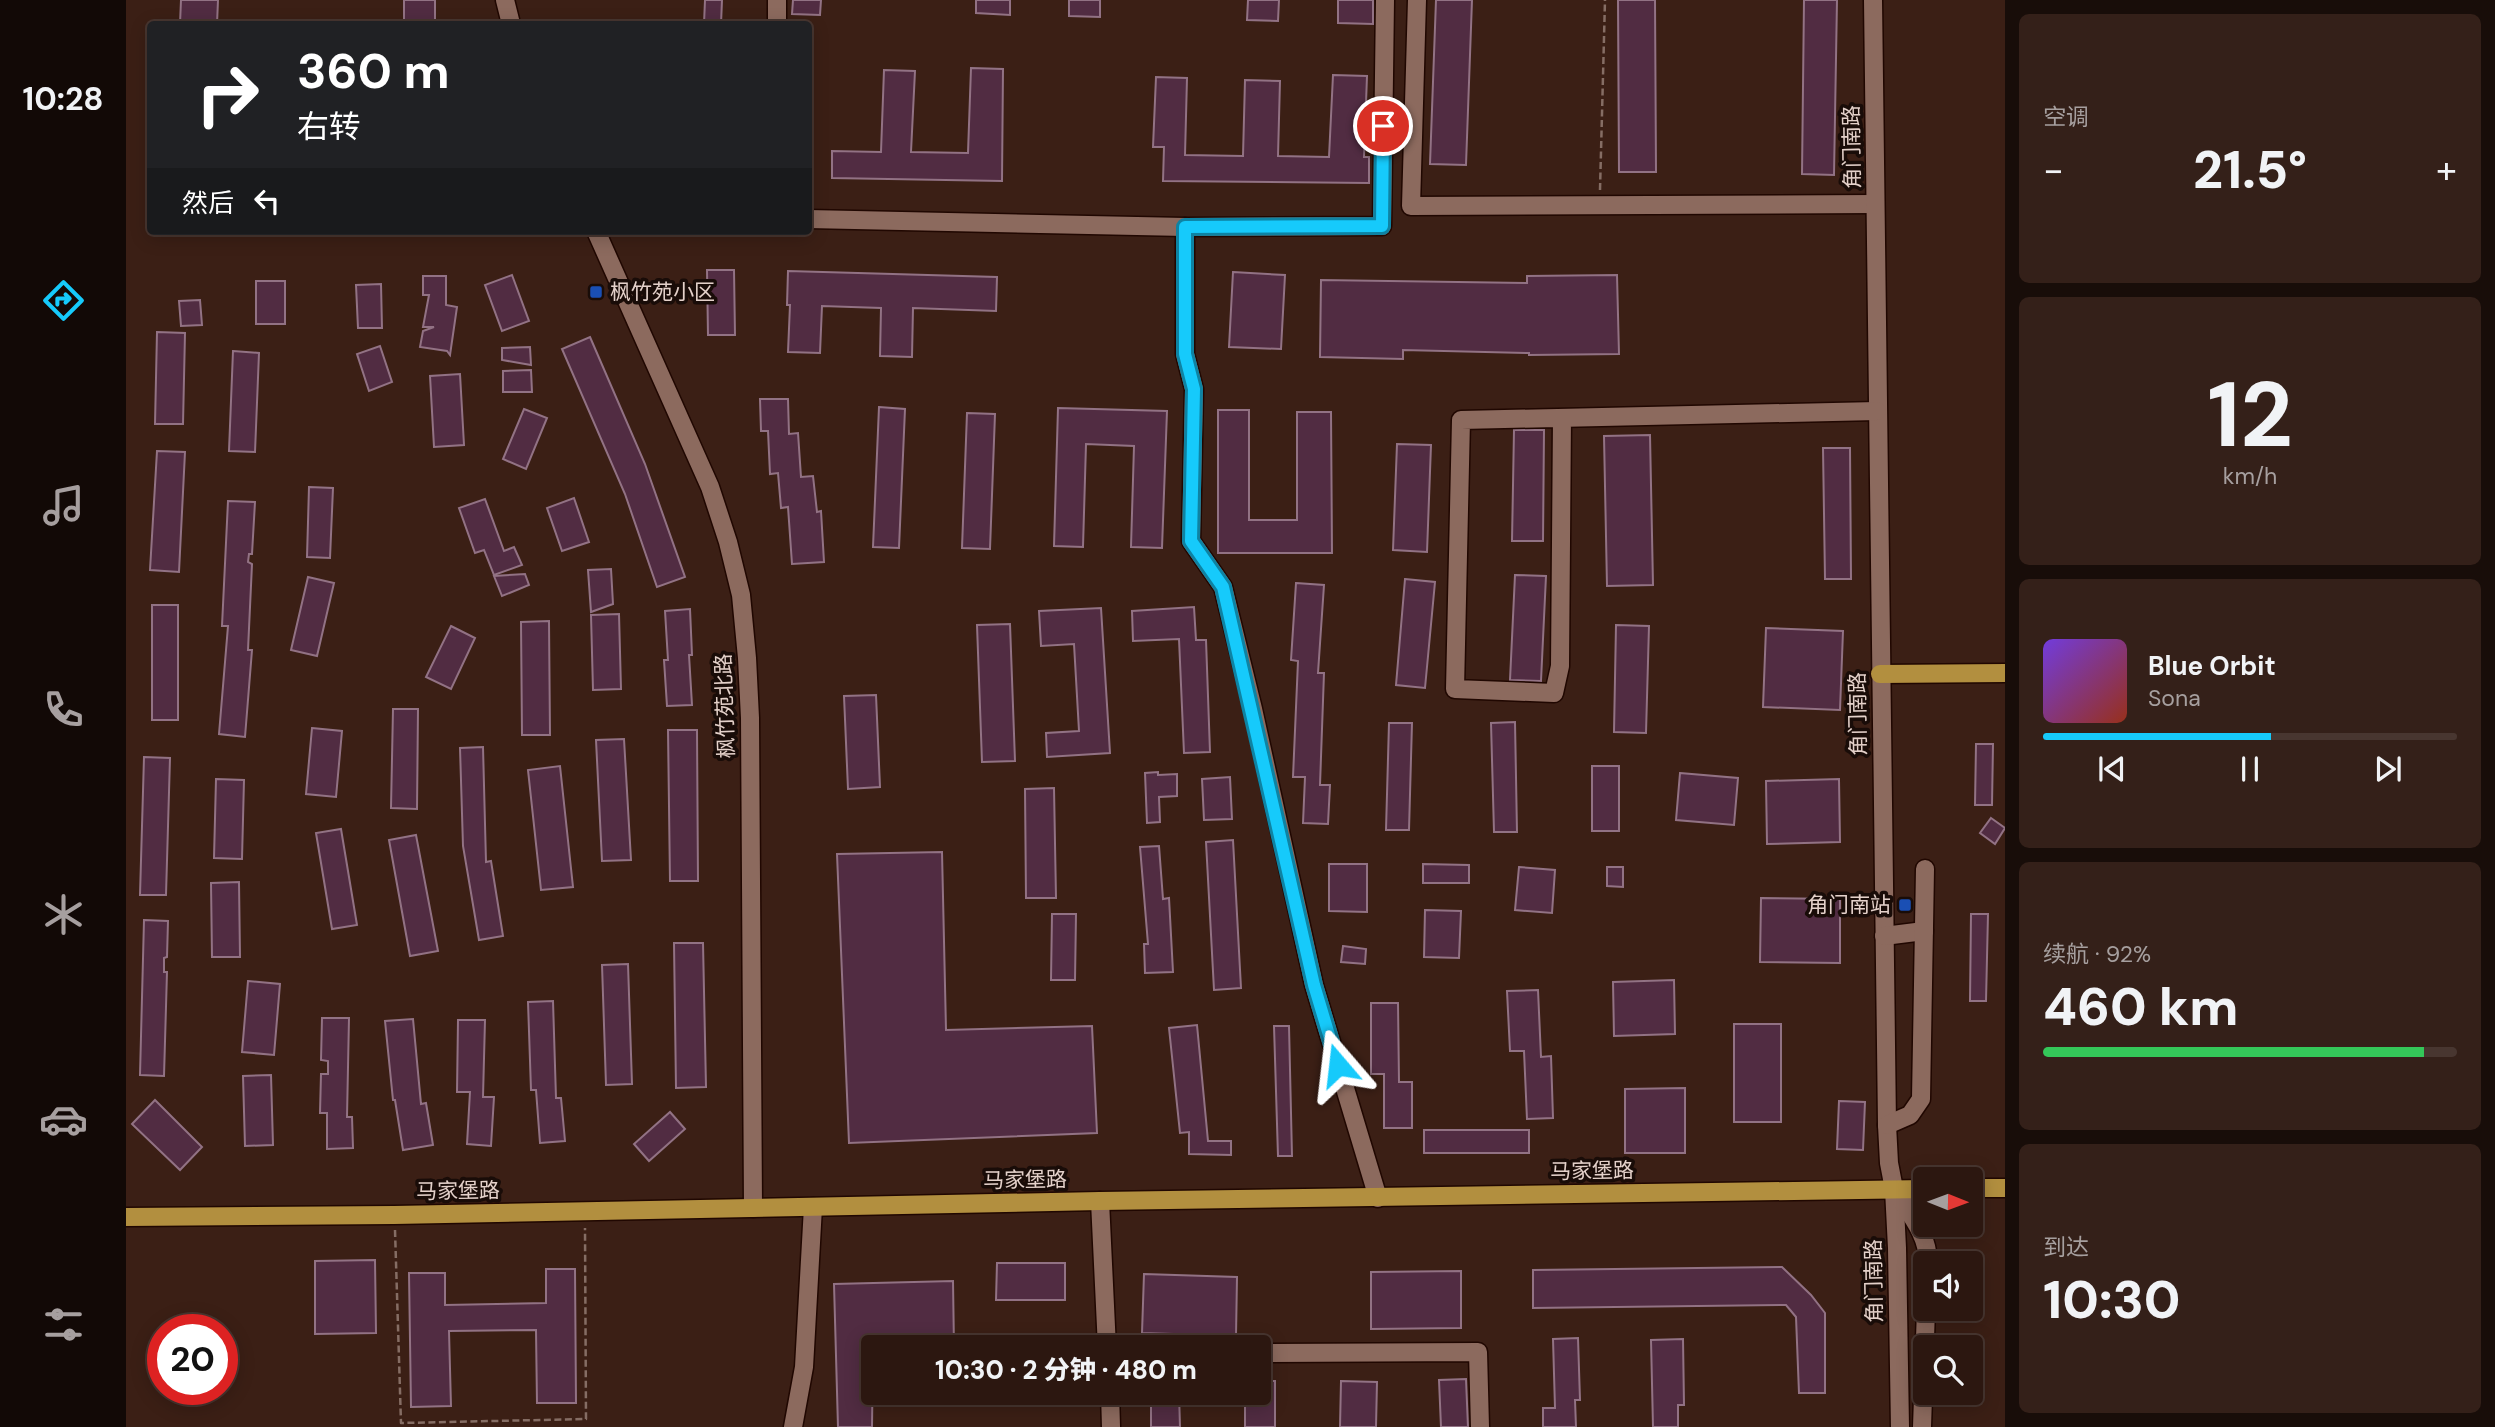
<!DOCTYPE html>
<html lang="zh">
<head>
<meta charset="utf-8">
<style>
  :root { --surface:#2c1710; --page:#342019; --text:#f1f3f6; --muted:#a69f9f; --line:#483630; --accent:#16cafb }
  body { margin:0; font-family:"DM Sans","Noto Sans SC",sans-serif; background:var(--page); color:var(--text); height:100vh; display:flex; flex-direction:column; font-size:26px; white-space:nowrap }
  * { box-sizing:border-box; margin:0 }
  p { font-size:23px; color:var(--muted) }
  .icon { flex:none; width:38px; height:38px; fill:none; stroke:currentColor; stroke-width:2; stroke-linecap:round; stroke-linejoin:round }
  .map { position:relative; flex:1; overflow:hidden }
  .sheet { display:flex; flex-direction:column; gap:14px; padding:14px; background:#180d09; width:490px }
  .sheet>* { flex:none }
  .guide { position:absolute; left:21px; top:21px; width:665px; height:214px; border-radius:7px; box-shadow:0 4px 18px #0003,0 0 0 2px var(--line); background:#202124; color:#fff; overflow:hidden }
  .needle { width:46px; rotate:91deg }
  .buttons { position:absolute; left:1787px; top:1167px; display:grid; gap:14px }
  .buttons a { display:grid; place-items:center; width:70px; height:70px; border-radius:7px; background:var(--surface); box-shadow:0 4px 18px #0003,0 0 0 2px var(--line); font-size:35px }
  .speed { position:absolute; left:21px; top:1314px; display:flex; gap:14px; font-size:35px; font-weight:700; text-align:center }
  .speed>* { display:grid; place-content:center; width:91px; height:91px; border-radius:50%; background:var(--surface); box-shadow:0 4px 18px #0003,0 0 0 2px var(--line); line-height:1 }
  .speed .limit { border:10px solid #d22; background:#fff; color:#111 }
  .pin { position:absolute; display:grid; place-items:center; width:60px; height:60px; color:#fff; margin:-30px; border:4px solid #fff; border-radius:50%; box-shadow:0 2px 7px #0007 }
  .me { position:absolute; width:77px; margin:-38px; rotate:343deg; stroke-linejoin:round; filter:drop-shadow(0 0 5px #0008) }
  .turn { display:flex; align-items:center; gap:24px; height:147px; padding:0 35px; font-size:32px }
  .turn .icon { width:91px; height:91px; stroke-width:2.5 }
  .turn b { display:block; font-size:49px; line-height:60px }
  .then { display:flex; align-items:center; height:66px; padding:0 35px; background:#0003; gap:14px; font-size:26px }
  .big { font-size:52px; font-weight:800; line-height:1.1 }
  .sheet .tile { flex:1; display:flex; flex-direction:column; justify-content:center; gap:10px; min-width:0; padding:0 24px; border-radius:10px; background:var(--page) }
  .sheet .dial { align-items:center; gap:0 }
  .dial b { font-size:91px; line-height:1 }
  .song { display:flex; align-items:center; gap:21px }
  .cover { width:84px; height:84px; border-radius:10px; background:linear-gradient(135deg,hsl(260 70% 55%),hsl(10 70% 35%)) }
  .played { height:7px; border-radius:4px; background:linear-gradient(90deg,var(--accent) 55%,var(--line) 55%) }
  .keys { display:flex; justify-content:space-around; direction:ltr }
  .heat { display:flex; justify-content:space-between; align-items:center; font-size:38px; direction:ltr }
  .charge { height:10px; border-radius:5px; background:linear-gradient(90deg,#34c759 92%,var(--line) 0) }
  .trip { position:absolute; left:735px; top:1335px; width:410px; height:70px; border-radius:7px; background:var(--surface); box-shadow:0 4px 18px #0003,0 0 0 2px var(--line); font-weight:800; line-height:70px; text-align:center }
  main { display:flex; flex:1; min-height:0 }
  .dock { display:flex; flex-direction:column; width:126px; justify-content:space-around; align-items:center; background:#120906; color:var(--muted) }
  .dock .icon { width:49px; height:49px }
  .dock .active { color:var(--accent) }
  .dock b { font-size:32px; color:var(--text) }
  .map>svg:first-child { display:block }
  .building { fill:#512c42; stroke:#927284; stroke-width:2 }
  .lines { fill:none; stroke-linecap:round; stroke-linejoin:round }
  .minor-casing { stroke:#200701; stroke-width:21 }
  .major-casing { stroke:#200701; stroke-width:21 }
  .path { stroke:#856d64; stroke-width:2.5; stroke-dasharray:7 3.5; stroke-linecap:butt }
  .minor { stroke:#8c6a5e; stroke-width:18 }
  .major { stroke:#b28f3f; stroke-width:18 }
  .route-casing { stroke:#0e83a3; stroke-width:18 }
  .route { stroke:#16cafb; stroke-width:12 }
  .transit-dot { fill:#1a4fb4; stroke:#190c08; stroke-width:2.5 }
  .labels { text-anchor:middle; stroke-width:7; stroke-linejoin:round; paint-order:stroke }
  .street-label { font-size:21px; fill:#e4d1ca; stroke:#190c08 }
  .poi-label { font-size:21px; fill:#e4d1ca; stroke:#190c08; text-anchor:start }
</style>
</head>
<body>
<main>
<nav class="dock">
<b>10:28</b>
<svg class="icon active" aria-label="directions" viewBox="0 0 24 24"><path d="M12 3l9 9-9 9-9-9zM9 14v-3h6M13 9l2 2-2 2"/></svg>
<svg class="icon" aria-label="music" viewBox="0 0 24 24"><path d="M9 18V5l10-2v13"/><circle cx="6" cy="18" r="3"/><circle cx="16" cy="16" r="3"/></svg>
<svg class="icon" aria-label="phone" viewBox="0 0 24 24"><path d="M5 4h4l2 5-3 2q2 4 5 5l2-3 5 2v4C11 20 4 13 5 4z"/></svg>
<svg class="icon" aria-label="climate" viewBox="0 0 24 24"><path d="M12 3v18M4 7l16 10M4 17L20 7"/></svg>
<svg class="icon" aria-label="car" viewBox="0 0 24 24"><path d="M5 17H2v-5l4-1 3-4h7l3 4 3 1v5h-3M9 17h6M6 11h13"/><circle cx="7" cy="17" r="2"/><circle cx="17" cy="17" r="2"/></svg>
<svg class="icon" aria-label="filters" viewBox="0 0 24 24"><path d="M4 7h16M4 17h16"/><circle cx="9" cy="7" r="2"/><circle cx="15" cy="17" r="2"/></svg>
</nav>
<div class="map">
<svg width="1879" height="1427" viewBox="0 0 1879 1427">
  <rect width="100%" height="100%" fill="#3b1f15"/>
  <g class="building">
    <polygon points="55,0 92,0 91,24 54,24"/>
    <rect x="278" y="0" width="31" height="24"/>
    <polygon points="579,0 596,0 595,24 578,24"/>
    <polygon points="667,0 695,0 694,15 666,14"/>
    <polygon points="850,0 884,0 884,15 850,13"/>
    <polygon points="943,0 974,0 974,17 943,16"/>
    <polygon points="1122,0 1153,0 1152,21 1121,20"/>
    <polygon points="1212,0 1247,0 1247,24 1212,23"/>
    <polygon points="1310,0 1346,0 1340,165 1304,164"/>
    <polygon points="1492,0 1529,0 1530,172 1493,172"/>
    <polygon points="1678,0 1711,0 1708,175 1676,174"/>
    <polygon points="845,68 877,69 876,181 706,178 706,151 755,152 758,70 789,71 785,152 842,153"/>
    <polygon points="1207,75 1241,76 1238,157 1243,157 1243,183 1037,181 1038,147 1027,147 1030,77 1061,78 1059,155 1117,156 1119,80 1154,81 1152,156 1203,157"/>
    <polygon points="581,270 608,270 609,335 582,335"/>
    <polygon points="662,271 871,277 870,311 787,308 786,357 754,356 755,308 696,306 694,353 662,352 664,305 661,305"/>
    <polygon points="1107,272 1159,275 1155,349 1103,347"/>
    <polygon points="386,275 403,321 376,331 359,285"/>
    <polygon points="1491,275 1493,354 1403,355 1403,353 1277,350 1277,359 1194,357 1195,280 1401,283 1401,276"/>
    <polygon points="297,276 320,276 320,305 331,307 324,355 321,351 294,347 297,331 308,327 297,327 303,295 297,295"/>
    <rect x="130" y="281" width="29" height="43"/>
    <polygon points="255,284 256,328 232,328 230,285"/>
    <polygon points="74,300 76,325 55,326 53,301"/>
    <polygon points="31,332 59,333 57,424 29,424"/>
    <polygon points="464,337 519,464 559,577 531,587 499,494 436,349"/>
    <polygon points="254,346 266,382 243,391 231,354"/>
    <polygon points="404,347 405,365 376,360 376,348"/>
    <polygon points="107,351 133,353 129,452 103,451"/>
    <polygon points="405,370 406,392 377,392 377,371"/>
    <polygon points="334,374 338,445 308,447 304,376"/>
    <polygon points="634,399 662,399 663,434 672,433 675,477 687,476 691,512 695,511 698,562 666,564 662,507 655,508 652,473 644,474 642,431 635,431"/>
    <polygon points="753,407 779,409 773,548 747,547"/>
    <polygon points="932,408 1041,411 1036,548 1005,547 1008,446 960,444 957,547 928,546"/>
    <polygon points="398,409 421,418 400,469 377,459"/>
    <polygon points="1092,410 1123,410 1123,520 1171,520 1171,412 1205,412 1206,553 1092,553"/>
    <polygon points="841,413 869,414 864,549 836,548"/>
    <polygon points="1388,430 1418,430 1417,541 1386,541"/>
    <polygon points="1524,435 1527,585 1481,586 1478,436"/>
    <polygon points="1271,444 1305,445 1301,552 1267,550"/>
    <polygon points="1697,448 1724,448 1725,579 1699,579"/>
    <polygon points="31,451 59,452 53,572 24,570"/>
    <polygon points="183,487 207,488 204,558 181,557"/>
    <polygon points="448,498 463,542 436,551 421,508"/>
    <polygon points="359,499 378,551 388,547 396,565 368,575 358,550 349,553 333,508"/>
    <polygon points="102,501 129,502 126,554 123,554 122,562 126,564 122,650 126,650 119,737 93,734 102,626 96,626"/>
    <polygon points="485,569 487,604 465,612 462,570"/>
    <polygon points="399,574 403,585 376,596 368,576"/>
    <polygon points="1389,575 1420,576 1415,681 1384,680"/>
    <polygon points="182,577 208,583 191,656 165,650"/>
    <polygon points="1279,579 1309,582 1299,688 1270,685"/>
    <polygon points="1170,583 1198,585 1192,673 1198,673 1194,785 1204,785 1202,824 1177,823 1179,777 1167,777 1172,661 1165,660"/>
    <rect x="26" y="605" width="26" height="115"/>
    <polygon points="1068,607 1070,640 1080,640 1084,752 1058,753 1053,639 1007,641 1006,611"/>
    <polygon points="975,608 984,753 921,757 920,733 953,731 948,644 915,646 913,611"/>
    <polygon points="564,609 566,655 563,655 566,705 541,706 538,660 542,660 539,611"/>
    <polygon points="493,614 495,689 467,690 465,615"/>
    <polygon points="423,621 424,735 396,735 395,622"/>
    <polygon points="884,624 889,761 856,762 851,625"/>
    <polygon points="1490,625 1523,626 1520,733 1488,732"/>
    <polygon points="325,626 349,638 325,689 300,677"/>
    <polygon points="1640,628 1717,631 1714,710 1637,707"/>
    <polygon points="750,695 754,787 722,789 718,696"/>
    <polygon points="267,709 292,709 291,809 265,808"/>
    <polygon points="1389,722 1391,832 1368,832 1365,723"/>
    <polygon points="1263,723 1286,723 1283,830 1260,830"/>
    <polygon points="186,728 216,731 210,797 180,794"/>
    <polygon points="542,730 571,730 572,881 544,881"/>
    <polygon points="498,739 505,860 476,861 470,740"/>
    <polygon points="1850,744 1867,744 1866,805 1849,805"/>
    <polygon points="357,747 360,862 365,861 377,936 353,940 337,846 334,748"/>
    <polygon points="18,757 44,758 40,895 14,895"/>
    <polygon points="434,766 447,887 415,890 402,770"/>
    <rect x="1466" y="766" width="27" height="65"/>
    <polygon points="1032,772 1032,775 1051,774 1051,796 1033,797 1034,822 1021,823 1019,773"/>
    <polygon points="1554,773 1612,778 1608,825 1550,820"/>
    <polygon points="1104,777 1106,819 1078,820 1076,779"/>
    <polygon points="90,779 118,780 116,859 88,858"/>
    <polygon points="1713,779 1714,842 1641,844 1640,781"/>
    <polygon points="928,788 930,898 900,898 899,789"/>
    <polygon points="1865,818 1879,828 1869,844 1854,833"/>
    <polygon points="215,829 231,925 206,929 190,833"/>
    <polygon points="290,835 312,951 284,956 263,840"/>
    <polygon points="1107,840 1115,988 1088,990 1080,842"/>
    <polygon points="1033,846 1037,899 1043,898 1047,972 1019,973 1018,944 1022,944 1014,847"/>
    <polygon points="816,852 820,1030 966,1026 971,1133 723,1143 711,854"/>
    <polygon points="1203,864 1241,864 1241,912 1203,911"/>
    <polygon points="1297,864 1343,865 1343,883 1297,883"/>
    <polygon points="1393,867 1429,870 1426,913 1389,910"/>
    <polygon points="1481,867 1497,867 1497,887 1481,886"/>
    <polygon points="113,882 114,957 86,957 85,883"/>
    <polygon points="1635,898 1714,899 1714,963 1634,962"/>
    <polygon points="1299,910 1335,911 1333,958 1298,957"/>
    <polygon points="926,914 950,914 949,980 925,980"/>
    <polygon points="1845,914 1862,914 1860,1001 1844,1001"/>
    <polygon points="18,920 42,921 41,957 38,958 38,972 41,972 38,1076 14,1075"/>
    <polygon points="548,943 577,943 580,1087 550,1088"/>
    <polygon points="1217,946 1240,949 1239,964 1215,962"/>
    <polygon points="502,964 506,1084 480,1085 476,965"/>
    <polygon points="1548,980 1549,1034 1488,1036 1487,982"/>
    <polygon points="122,981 154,984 148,1055 116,1052"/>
    <polygon points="1412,990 1415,1057 1425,1056 1427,1118 1401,1119 1398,1051 1384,1051 1381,991"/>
    <polygon points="427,1001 430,1098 435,1098 439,1141 414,1143 410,1090 405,1090 402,1002"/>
    <polygon points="1245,1003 1272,1003 1273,1082 1286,1082 1286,1128 1258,1128 1258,1074 1245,1074"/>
    <polygon points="196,1018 223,1018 221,1117 226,1117 227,1148 201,1149 201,1113 194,1113 195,1074 202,1074 202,1061 195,1060"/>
    <polygon points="287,1019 295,1104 300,1103 307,1145 277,1150 269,1100 267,1100 259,1021"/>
    <polygon points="332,1020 359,1020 357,1097 368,1097 365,1146 341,1144 344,1092 331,1092"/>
    <rect x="1608" y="1024" width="47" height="98"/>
    <polygon points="1071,1025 1082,1141 1105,1141 1105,1155 1063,1154 1063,1132 1054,1133 1043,1028"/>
    <polygon points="1148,1026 1163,1026 1166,1156 1152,1156"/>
    <polygon points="145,1075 147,1145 119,1146 117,1076"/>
    <polygon points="1559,1088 1559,1153 1499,1153 1499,1089"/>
    <polygon points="29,1100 76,1147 54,1170 6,1124"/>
    <polygon points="1713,1101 1739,1102 1737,1150 1711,1149"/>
    <polygon points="544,1112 559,1129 523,1161 508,1144"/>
    <rect x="1298" y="1130" width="105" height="23"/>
    <polygon points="249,1260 250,1333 189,1334 189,1261"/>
    <polygon points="871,1263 939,1263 939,1300 870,1300"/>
    <polygon points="1656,1267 1685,1295 1699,1313 1699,1393 1673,1393 1670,1317 1660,1305 1407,1308 1407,1270"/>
    <polygon points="420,1269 449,1269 450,1403 411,1403 410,1330 323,1331 325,1406 285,1407 283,1273 319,1273 319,1305 420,1303"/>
    <polygon points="1335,1271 1335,1328 1245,1329 1245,1272"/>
    <polygon points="1018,1274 1111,1277 1110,1336 1016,1333"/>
    <polygon points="827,1281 828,1348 747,1348 746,1427 712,1427 708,1284"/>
    <polygon points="1452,1338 1454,1400 1449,1400 1450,1427 1417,1427 1417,1408 1429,1408 1427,1339"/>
    <polygon points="1557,1339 1558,1405 1552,1405 1552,1427 1527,1427 1525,1340"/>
    <polygon points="1340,1379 1342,1427 1315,1427 1313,1380"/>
    <polygon points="1132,1381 1149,1381 1149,1427 1119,1427 1119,1393 1132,1393"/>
    <polygon points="1215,1381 1251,1382 1250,1427 1214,1427"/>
    <polygon points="1025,1393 1053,1393 1054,1427 1025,1427"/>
  </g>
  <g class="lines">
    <g class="minor-casing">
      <g id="minor">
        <polyline points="379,0 385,24"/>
        <polyline points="1291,0 1285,206 1749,204"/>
        <polyline points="1747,0 1761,1125 1763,1163 1768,1189 1771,1248 1774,1427"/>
        <polyline points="651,24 651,0"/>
        <polyline points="682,219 1059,227 1256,226 1259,0"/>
        <polyline points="1059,227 1059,354 1068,389 1065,541 1097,587 1127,709 1188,985 1252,1198"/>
        <polyline points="470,231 584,487 602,542 615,595 621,658 624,718 627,1208"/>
        <polyline points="1436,418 1434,666 1428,693 1329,689 1335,420 1751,411"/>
        <polyline points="1758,936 1798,931"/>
        <polyline points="1761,1125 1784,1115 1795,1099 1799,869"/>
        <path d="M1770,1192C1784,1214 1803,1236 1802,1264"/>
        <polyline points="974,1201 981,1348"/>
        <polyline points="1132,1353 1352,1352 1354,1427"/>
        <polyline points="984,1393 985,1427"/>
        <polyline points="667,1427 678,1367 687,1207"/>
        <polyline points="1796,1427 1800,1309"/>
      </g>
    </g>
    <g class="major-casing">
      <g id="major">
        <polyline points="1754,674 1879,673"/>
        <polyline points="1844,1188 1879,1188"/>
        <polyline points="0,1217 268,1215 974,1201 1799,1189"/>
      </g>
    </g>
    <g class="path">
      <polyline points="1474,190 1479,0"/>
      <polyline points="269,1230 275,1423 460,1419 459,1228"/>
    </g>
    <use href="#minor" class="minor"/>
    <use href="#major" class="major"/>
  </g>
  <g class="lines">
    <g class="route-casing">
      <polyline id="route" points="1212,1065 1188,985 1097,587 1065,541 1068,389 1059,354 1059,227 1256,226 1257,126"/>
    </g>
    <use href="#route" class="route"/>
  </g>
  <g class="transit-dot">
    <rect x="463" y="285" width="14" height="14" rx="3.5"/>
    <rect x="1772" y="898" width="14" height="14" rx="3.5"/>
  </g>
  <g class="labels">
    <g class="street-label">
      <text transform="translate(1726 147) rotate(-91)" y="7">角门南路</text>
      <text transform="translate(599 706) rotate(-92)" y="7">枫竹苑北路</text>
      <text transform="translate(1732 714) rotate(-91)" y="7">角门南路</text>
      <text transform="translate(1466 1171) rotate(-1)" y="7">马家堡路</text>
      <text transform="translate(899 1180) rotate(-1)" y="7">马家堡路</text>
      <text transform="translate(332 1191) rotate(-1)" y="7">马家堡路</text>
      <text transform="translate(1748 1281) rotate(-91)" y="7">角门南路</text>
    </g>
    <g class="poi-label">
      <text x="484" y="299">枫竹苑小区</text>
      <text x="1765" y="912" text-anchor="end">角门南站</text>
    </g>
  </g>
</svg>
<div class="buttons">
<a><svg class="needle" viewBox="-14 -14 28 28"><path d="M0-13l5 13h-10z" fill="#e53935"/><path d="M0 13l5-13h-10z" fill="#a69f9f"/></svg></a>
<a><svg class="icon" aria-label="sound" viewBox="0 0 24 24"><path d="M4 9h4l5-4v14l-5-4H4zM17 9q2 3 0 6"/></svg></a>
<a><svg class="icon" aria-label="search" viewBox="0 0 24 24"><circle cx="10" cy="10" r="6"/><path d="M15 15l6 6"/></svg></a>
</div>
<div class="speed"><div class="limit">20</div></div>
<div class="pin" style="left:1257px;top:126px;background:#d93025"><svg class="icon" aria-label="arrive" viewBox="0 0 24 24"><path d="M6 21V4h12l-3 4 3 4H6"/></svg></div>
<svg class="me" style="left:1212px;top:1065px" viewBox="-20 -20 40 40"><path d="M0-17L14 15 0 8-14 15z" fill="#16cafb" stroke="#fff" stroke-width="4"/></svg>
<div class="trip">10:30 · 2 分钟 · 480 m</div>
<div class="guide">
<div class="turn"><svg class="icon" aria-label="right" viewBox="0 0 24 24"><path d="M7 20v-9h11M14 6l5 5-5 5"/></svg><div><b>360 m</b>右转</div></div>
<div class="then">然后<svg class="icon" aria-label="left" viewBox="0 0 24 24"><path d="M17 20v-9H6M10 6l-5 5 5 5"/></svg></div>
</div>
</div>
<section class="sheet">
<div class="tile"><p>空调</p>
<div class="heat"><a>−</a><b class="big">21.5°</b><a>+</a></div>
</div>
<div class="tile dial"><b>12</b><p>km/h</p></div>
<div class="tile">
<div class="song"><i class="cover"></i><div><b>Blue Orbit</b><p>Sona</p></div></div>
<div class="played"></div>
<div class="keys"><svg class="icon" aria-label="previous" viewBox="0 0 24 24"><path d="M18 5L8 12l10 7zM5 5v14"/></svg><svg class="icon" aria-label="pause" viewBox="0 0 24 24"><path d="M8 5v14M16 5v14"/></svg><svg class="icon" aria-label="next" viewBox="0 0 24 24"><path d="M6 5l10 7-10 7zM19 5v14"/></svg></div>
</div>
<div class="tile"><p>续航 · 92%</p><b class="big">460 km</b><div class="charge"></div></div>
<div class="tile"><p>到达</p><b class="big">10:30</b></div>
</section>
</main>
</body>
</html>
